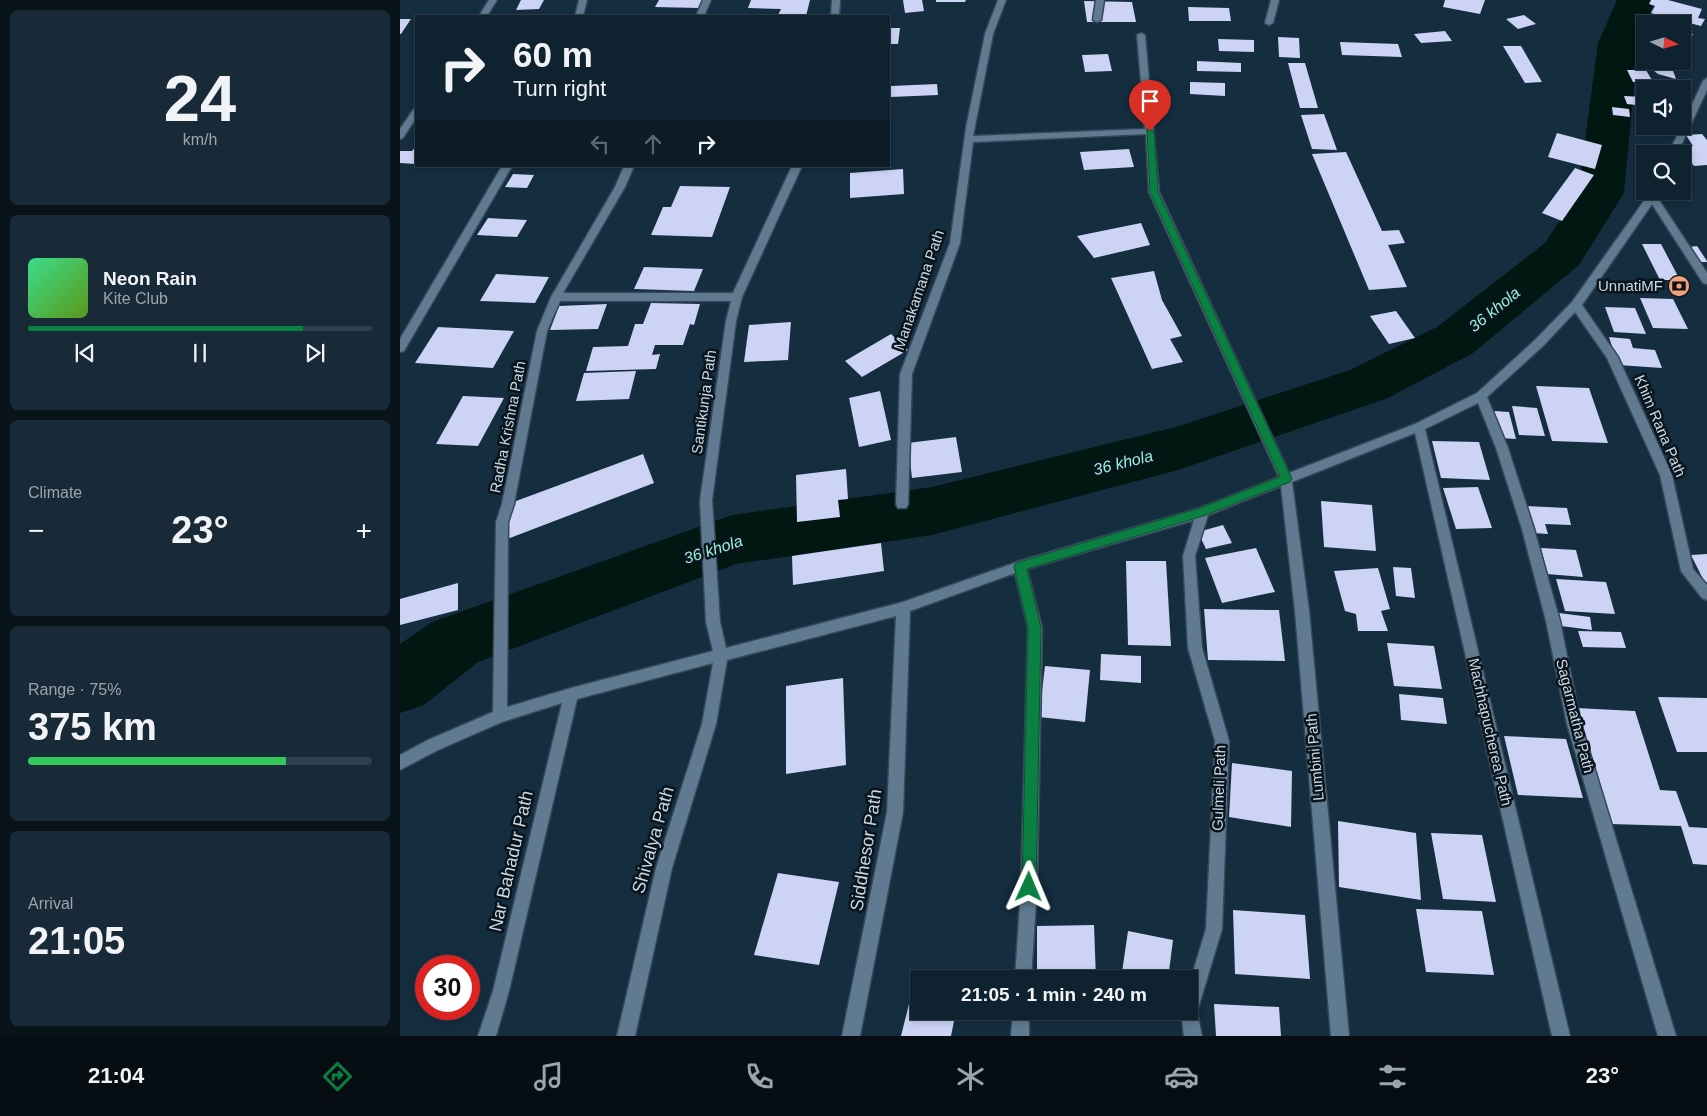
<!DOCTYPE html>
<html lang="en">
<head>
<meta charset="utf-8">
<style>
  :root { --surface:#0f222f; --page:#182a37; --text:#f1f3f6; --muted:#9ba4aa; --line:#2f3f4b; --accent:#0b8043 }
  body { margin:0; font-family:Helvetica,sans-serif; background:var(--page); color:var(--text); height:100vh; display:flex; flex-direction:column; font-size:19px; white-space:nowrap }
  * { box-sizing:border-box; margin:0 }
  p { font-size:16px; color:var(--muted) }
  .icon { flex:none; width:28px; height:28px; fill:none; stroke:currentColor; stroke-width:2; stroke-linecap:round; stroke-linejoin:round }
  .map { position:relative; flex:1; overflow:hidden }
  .panel { display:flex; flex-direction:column; gap:10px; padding:10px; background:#08131a; width:400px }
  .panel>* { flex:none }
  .banner { position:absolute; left:15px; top:15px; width:475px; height:152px; border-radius:0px; box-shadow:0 2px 8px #0003,0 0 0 1px var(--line); background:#0f222f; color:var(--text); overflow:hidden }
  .needle { width:32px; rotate:95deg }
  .buttons { position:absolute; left:1236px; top:15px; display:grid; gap:10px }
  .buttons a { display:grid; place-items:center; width:55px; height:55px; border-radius:0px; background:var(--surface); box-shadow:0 2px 8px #0003,0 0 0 1px var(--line); font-size:25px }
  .speed { position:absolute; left:15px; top:955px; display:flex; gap:10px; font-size:25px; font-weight:700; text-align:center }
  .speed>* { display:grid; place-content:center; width:65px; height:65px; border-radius:50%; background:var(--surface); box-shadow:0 2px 8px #0003,0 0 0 1px var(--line); line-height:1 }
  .speed .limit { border:8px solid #d22; background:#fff; color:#111 }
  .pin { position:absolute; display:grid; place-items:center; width:42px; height:42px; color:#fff; margin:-51px -21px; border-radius:50% 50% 50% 0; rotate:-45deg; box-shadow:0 0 5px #0007 }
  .pin .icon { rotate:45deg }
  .me { position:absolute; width:55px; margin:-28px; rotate:1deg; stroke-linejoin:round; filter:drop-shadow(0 0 4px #0008) }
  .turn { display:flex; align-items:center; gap:18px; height:105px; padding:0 15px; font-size:22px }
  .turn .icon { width:65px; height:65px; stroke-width:2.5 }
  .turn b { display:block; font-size:35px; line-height:42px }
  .lanes { display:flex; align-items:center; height:48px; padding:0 15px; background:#0003; justify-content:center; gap:25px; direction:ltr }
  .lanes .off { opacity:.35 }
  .big { font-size:38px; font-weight:800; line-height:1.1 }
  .panel .widget { flex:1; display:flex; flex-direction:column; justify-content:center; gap:8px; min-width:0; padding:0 18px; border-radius:8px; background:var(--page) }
  .panel .dial { align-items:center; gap:0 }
  .dial b { font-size:65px; line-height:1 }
  .song { display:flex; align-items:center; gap:15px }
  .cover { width:60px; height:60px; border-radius:8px; background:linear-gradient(135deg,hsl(150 70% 55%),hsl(90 70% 35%)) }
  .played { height:5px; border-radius:2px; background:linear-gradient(90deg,var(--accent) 80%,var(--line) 80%) }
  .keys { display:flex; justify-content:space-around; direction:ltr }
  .heat { display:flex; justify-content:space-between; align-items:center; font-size:28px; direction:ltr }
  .charge { height:8px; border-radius:4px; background:linear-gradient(90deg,#34c759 75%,var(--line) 0) }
  .trip { position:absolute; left:510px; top:970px; width:288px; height:50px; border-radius:0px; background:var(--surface); box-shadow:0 2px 8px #0003,0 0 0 1px var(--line); font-weight:800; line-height:50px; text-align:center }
  .dock { display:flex; height:80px; justify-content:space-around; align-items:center; background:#060e13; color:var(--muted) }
  .dock .icon { width:35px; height:35px }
  .dock .active { color:var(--accent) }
  .dock b { font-size:22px; color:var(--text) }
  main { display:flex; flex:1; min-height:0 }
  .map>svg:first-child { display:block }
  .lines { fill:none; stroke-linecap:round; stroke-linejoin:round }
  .river { fill:#001712; fill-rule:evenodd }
  .building { fill:#ccd3f4 }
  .minor-casing { stroke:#354758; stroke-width:3 }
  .minor { fill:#607b91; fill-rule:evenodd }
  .route { fill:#0b8043; stroke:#07532c }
  .labels { text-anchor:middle; stroke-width:5; stroke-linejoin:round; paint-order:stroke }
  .poi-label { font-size:15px; fill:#cbd9e5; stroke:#09141c; text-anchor:end }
  .street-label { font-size:15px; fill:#cbd9e5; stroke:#09141c }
  .water-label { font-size:16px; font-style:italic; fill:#98efdc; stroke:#09141c }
  .near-street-label { font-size:18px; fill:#cbd9e5; stroke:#09141c }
</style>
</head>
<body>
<main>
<section class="panel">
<div class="widget dial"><b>24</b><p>km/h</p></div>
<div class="widget">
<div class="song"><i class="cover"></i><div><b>Neon Rain</b><p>Kite Club</p></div></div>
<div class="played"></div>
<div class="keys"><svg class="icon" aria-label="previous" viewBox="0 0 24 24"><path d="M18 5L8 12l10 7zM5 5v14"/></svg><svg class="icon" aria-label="pause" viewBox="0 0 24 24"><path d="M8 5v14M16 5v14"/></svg><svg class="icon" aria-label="next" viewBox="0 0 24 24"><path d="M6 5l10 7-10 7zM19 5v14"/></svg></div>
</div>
<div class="widget"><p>Climate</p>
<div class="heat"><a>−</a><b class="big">23°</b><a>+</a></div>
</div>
<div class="widget"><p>Range · 75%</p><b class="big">375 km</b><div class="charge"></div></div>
<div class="widget"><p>Arrival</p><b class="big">21:05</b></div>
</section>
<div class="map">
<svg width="1307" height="1036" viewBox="0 0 1307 1036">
  <rect width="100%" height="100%" fill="#142d3f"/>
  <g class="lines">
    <polygon class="river" points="1217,0 1255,0 1238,43 1224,193 1179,265 1073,353 988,398 778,470 532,535 336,564 78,662 24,705 0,713 0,644 32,622 332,515 532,487 776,427 950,370 1037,327 1145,243 1178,193 1198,43"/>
  </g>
  <g class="building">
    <polygon points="121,0 144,0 139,9 116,10"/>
    <polygon points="259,0 303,0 299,8 255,7"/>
    <polygon points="351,0 410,0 406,16 378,15 381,9 348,8"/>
    <polygon points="503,0 522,0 524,11 505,13"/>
    <polygon points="536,0 566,0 565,2 536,2"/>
    <polygon points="1045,0 1085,0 1080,14 1043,7"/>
    <polygon points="1251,0 1268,0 1302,9 1298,18 1305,19 1301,26 1251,13 1255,6 1249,4"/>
    <polygon points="684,1 732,2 736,22 687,22"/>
    <polygon points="788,7 829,8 831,21 789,21"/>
    <polygon points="1248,14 1267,19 1265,24 1246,20"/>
    <polygon points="1124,15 1136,24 1118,29 1106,19"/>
    <polygon points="0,19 11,19 1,34 0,34"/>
    <polygon points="489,28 500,28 498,44 489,44"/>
    <polygon points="1045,31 1052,41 1021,43 1014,34"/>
    <polygon points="1282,31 1293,34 1289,42 1282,40"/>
    <polygon points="878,37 899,38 900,58 879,57"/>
    <polygon points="818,39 854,40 854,52 819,51"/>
    <polygon points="940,42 998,44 1002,57 942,55"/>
    <polygon points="1103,46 1121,46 1142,82 1125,83"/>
    <polygon points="708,54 712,71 685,72 682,55"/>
    <polygon points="797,61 841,63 841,72 797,71"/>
    <polygon points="1243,62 1272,68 1276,79 1258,74"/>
    <polygon points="888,63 905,63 918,108 900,108"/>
    <polygon points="1227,70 1246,70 1253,82 1233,82"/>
    <polygon points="790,82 825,83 825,96 790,94"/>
    <polygon points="537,84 538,95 491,97 491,86"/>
    <polygon points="1224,96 1245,97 1245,106 1227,104"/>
    <polygon points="1212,107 1229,109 1230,117 1213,115"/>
    <polygon points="924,114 937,150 912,149 901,115"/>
    <polygon points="1157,133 1202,145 1195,169 1148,157"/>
    <polygon points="1302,134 1307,140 1307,165 1294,166 1280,147 1293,146 1286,135"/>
    <polygon points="16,146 16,164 0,163 0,151 12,151"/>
    <polygon points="729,149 734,167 684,170 680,152"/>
    <polygon points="946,152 982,231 999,230 1005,243 988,245 1007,287 969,290 912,154"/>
    <polygon points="1175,168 1194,175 1162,221 1142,213"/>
    <polygon points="503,169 504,194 450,198 450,173"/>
    <polygon points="113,174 134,175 127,188 105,187"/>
    <polygon points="280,186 330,187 312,237 251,235 263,207 271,207"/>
    <polygon points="88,218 127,220 117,237 77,235"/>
    <polygon points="741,223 750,245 694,258 677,236"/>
    <polygon points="1242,244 1261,244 1280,280 1260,280"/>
    <polygon points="1297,246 1307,261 1307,262 1299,262 1289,247"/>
    <polygon points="244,267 303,269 294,291 234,289"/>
    <polygon points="754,271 762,300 782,336 770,339 783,362 752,369 711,278"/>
    <polygon points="96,274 149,277 135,303 80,301"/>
    <polygon points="1240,298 1273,299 1288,329 1253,328"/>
    <polygon points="251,303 300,304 294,325 290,324 283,345 255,345 252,355 260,354 256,369 186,371 193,347 228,346 235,324 243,324"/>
    <polygon points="207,304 198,329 150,330 159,306"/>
    <polygon points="1205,307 1235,308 1246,334 1214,332"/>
    <polygon points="996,311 1015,338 989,344 970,316"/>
    <polygon points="391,322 388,360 344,362 349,325"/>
    <polygon points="38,327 114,331 93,368 15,363"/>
    <polygon points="491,334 508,350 462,377 445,361"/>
    <polygon points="1209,337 1230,339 1233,348 1255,350 1262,368 1218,365"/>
    <polygon points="236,371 229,399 176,401 184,373"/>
    <polygon points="1136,386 1189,388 1208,443 1152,441"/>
    <polygon points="480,391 491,440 459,447 449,398"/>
    <polygon points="63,396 104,398 78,446 36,444"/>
    <polygon points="1112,406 1137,408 1145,436 1119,435"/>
    <polygon points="1094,411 1109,412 1116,439 1100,438"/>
    <polygon points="556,437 562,472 512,478 508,443"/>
    <polygon points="1032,441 1079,442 1090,480 1041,478"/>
    <polygon points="243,454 254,483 102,541 108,504"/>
    <polygon points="446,469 448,499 438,500 440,517 397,522 396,475"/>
    <polygon points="1078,487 1092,528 1056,529 1043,488"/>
    <polygon points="921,501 972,505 976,551 924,547"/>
    <polygon points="1126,506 1167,508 1171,525 1145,524 1148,534 1132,533"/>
    <polygon points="823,525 832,543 806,549 798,532"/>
    <polygon points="481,543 484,571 393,585 392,556"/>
    <polygon points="856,548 875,592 822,603 805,558"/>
    <polygon points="1141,548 1176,550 1183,577 1147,574"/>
    <polygon points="1307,554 1307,587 1291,555"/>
    <polygon points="726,561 766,561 771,646 728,645"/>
    <polygon points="993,567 1011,568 1015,598 996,596"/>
    <polygon points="978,568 990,609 981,611 988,631 958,631 956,614 945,611 934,571"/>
    <polygon points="1156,579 1206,582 1215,614 1165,611"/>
    <polygon points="58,583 58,610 0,625 0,599"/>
    <polygon points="804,609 879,610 885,661 808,660"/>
    <polygon points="1159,613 1190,617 1192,630 1161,626"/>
    <polygon points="1178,631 1221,632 1226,648 1183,647"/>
    <polygon points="987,643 1034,646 1042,689 994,686"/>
    <polygon points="701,654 741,656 741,683 700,680"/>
    <polygon points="645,666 690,670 685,722 639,717"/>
    <polygon points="443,678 446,765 386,774 386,686"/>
    <polygon points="999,694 1043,698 1047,724 1001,720"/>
    <polygon points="1258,697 1307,698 1307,752 1277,752"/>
    <polygon points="1176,708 1235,711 1260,790 1276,791 1289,827 1307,828 1307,865 1293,864 1281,826 1209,824"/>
    <polygon points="1104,736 1166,739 1183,798 1118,795"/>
    <polygon points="832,763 892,771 891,827 829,817"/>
    <polygon points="938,821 1016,833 1021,900 939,887"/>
    <polygon points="1031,833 1082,835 1096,902 1043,899"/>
    <polygon points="378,873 439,882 419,965 354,955"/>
    <polygon points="1016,909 1082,911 1094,975 1026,972"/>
    <polygon points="833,910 905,915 910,979 835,974"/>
    <polygon points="694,925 696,979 637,979 637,926"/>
    <polygon points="728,931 773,940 768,979 721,979"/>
    <polygon points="511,996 519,997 519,1011 556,1011 551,1036 501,1036"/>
    <polygon points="814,1004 879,1007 881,1036 816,1036"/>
  </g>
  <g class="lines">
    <g class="minor-casing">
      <g id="minor">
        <polygon points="89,0 97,0 87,16 79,16"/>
        <polygon points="179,0 187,0 183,16 175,16"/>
        <polygon points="303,0 311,0 304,16 296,16"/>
        <polygon points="432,0 440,0 439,16 431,16"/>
        <path d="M598,0H606L593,34L573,136L745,129L737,35L741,33L745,35L759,192L889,473L1015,424L1077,393L1135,340L1172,302L1251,191H1261L1257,197L1307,273V284L1303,283L1252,204L1182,305L1218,357L1272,475L1293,569L1307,585V600L1302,598L1281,571L1260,475L1207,358L1175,312L1143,346L1087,397L1108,448L1134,529L1160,621L1181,724L1276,1036H1258L1167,724L1146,621L1122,529L1096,448L1078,403L1025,429L1170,1036H1152L1015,433L892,482L909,611L949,1036H931L895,611L881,486L808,515L795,556L802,648L829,741L822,929L797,1012L802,1036H784L781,1012L789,1011V985L806,929L815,741L788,648L783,556L794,520L627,569L642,628L637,887L631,979H615L621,887L628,628L615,573L510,611L503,812L460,1036H442L487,812L496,616L327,660L316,724L272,868L235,1036H217L256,868L302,724L313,663L177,699L109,991L96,1036H78L93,991L162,703L102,722L38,750L0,770V755L28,740L93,712L96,522L102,504L137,331L151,297L215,187L224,166H234L225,187L163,293H333L392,166H402L342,297L336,321L312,500L320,622L326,648L503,602L620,561L800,508L879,477L749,192L746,134L573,142L560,243L512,374L508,504L506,508H498L496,504L500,374L550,243L566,128L585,34ZM160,301H331L326,321L300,500L306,622L313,651L171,688L107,707L108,522L114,504L147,331Z"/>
        <polygon points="696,0 704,0 701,20 697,22 693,20"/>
        <polygon points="871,0 879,0 873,23 869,25 865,23"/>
        <polygon points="1307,78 1307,90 1277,154 1268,154 1282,126 1303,81"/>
        <polygon points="16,109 16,118 3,138 0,139 0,129 13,110"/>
        <polygon points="102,166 112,166 4,351 0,352 0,339"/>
        <polygon points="613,1011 629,1011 629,1036 611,1036"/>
      </g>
    </g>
    <use href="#minor" class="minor"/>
  </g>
  <polygon class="route" points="747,129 754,131 758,192 892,479 890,482 803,516 627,569 641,628 636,887 634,892 629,894 624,892 622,887 628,628 614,566 616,563 800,508 880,477 750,192"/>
  <defs>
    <g id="bank-disc" transform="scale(1.125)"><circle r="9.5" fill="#f1a17d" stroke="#09141c"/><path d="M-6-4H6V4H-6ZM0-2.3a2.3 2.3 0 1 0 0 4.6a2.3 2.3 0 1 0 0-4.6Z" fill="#111"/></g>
  </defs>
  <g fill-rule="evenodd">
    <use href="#bank-disc" x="1279" y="286"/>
  </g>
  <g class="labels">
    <g class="poi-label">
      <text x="1263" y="291">UnnatiMF</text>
    </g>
    <g class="street-label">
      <text transform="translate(519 290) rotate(-71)" y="5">Manakamana Path</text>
      <text transform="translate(304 402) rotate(-82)" y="5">Santikunja Path</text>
      <text transform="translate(1260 426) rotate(67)" y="5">Khim Rana Path</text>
      <text transform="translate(108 427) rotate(-79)" y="5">Radha Krishna Path</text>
      <text transform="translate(1175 716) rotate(76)" y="5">Sagarmatha Path</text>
      <text transform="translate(1090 732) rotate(77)" y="5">Machhapucherea Path</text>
      <text transform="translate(915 757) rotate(-95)" y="5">Lumbini Path</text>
      <text transform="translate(819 788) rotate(-88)" y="5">Gulmeli Path</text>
    </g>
    <g class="water-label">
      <text transform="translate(1094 309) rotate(-39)" y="6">36 khola</text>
      <text transform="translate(723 462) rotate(-14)" y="6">36 khola</text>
      <text transform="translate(313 549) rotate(-18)" y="6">36 khola</text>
    </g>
    <g class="near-street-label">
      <text transform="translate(253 840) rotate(-74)" y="6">Shivalya Path</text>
      <text transform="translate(466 850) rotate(-81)" y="6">Siddhesor Path</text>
      <text transform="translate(111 861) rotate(-77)" y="6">Nar Bahadur Path</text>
    </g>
  </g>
</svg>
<div class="buttons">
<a><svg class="needle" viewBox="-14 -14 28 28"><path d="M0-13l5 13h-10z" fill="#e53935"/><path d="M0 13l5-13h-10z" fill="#9ba4aa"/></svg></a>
<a><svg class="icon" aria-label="sound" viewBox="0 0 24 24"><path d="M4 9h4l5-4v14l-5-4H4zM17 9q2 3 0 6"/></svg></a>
<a><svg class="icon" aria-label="search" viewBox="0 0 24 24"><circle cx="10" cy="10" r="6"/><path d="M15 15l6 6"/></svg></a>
</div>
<div class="speed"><div class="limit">30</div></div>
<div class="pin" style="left:750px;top:131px;background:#d93025"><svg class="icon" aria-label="arrive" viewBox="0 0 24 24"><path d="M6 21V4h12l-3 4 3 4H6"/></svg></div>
<svg class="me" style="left:629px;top:887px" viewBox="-20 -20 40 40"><path d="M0-17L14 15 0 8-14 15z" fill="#0b8043" stroke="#fff" stroke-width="4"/></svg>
<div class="trip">21:05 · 1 min · 240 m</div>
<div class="banner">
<div class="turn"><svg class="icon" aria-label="right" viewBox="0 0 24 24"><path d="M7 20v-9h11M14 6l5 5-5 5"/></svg><div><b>60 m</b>Turn right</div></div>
<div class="lanes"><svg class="icon off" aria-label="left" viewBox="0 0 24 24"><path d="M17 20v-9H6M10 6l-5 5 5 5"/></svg><svg class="icon off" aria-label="ahead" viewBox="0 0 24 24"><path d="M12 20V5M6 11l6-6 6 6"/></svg><svg class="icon" aria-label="right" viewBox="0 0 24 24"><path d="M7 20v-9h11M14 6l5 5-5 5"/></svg></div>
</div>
</div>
</main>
<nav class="dock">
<b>21:04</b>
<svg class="icon active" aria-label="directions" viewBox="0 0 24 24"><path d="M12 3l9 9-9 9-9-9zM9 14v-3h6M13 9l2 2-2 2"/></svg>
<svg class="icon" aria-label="music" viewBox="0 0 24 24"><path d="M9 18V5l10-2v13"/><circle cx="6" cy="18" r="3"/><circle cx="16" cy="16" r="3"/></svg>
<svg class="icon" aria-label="phone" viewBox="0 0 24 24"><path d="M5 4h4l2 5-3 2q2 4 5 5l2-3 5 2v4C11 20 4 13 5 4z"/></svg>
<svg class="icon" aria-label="climate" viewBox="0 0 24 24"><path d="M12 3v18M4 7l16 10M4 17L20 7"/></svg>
<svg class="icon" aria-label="car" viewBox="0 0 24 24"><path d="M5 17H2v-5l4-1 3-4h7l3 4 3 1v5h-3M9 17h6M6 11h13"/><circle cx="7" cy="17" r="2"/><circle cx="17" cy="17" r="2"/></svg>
<svg class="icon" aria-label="filters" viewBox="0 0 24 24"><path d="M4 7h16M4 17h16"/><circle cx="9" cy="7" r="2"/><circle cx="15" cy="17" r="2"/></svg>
<b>23°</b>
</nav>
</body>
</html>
